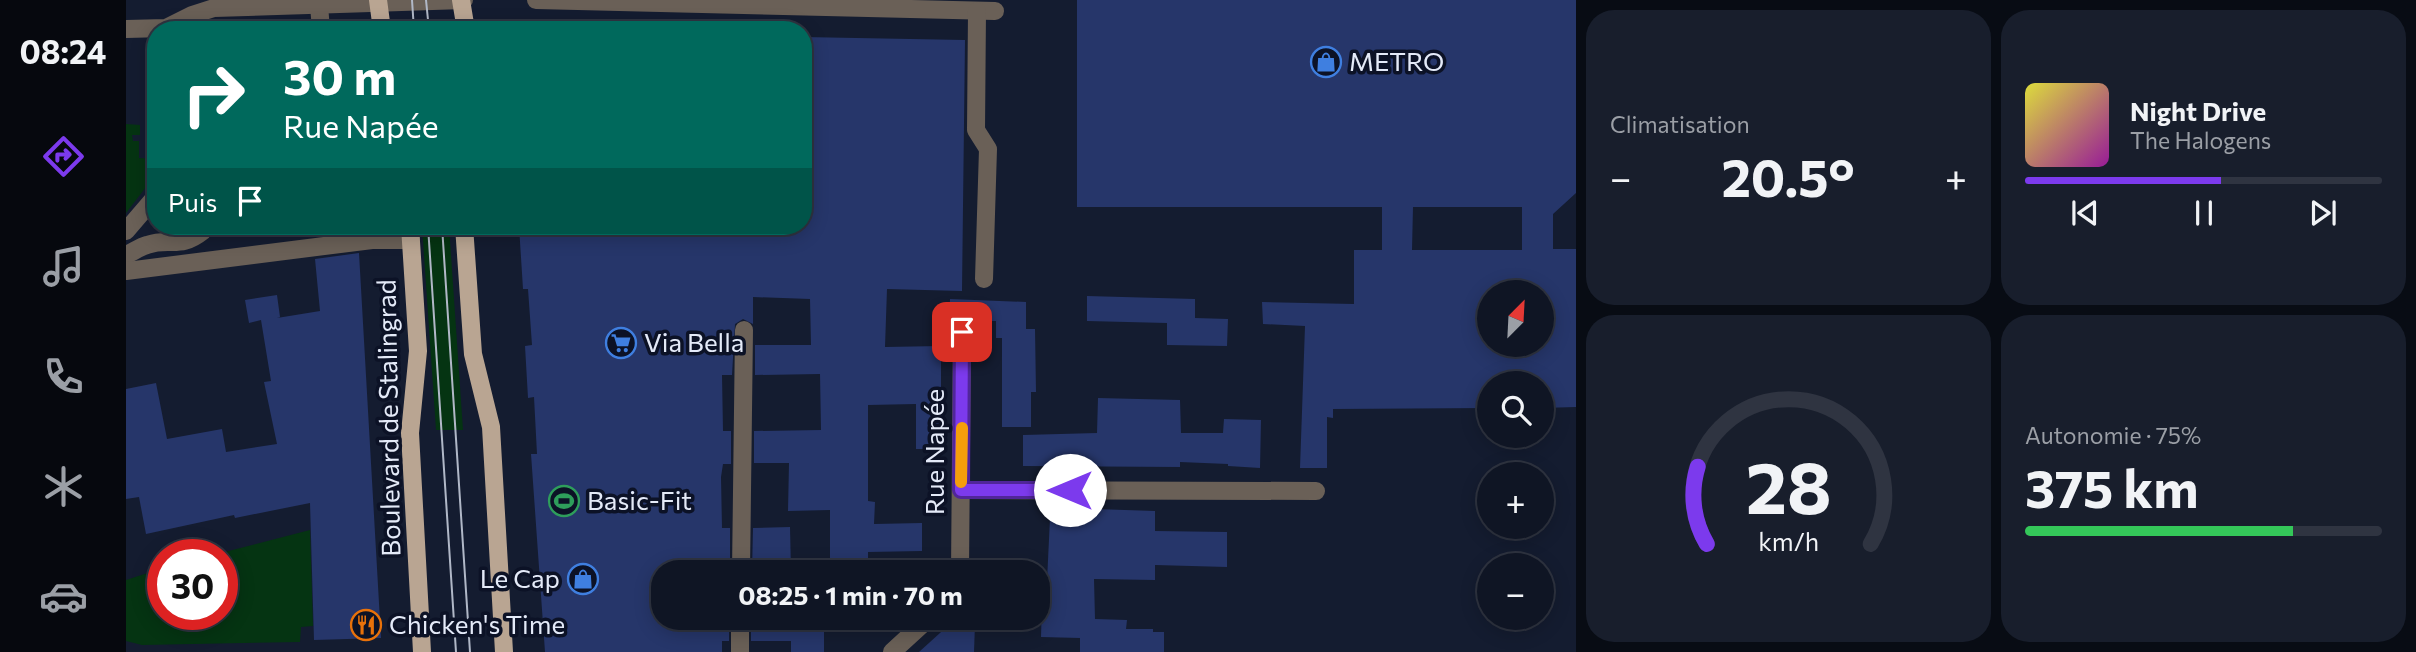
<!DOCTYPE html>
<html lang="fr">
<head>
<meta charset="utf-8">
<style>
  :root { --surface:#0f1524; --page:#181e2c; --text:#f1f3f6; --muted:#9b9fa6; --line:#2f3441; --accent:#7c3aed }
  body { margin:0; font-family:Commissioner,sans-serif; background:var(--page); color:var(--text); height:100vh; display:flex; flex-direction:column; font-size:26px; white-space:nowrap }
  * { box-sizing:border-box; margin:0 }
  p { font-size:23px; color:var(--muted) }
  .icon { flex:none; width:38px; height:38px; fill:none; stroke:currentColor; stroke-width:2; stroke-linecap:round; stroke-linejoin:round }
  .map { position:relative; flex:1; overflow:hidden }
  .details { display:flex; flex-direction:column; gap:10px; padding:10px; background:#080c14; width:840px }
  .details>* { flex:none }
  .guide { position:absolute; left:21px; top:21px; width:665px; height:214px; border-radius:28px; box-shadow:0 4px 18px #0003,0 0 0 2px var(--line); background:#00695c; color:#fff; overflow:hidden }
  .needle { width:46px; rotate:24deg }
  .tools { position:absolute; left:1351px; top:280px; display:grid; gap:14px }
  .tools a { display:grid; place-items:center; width:77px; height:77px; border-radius:50%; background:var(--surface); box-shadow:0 4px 18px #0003,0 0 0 2px var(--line); font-size:35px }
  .speed { position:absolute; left:21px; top:539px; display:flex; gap:14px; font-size:35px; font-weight:700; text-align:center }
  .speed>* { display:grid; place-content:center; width:91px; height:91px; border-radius:50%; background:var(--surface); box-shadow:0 4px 18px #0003,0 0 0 2px var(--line); line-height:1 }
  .speed .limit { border:10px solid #d22; background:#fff; color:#111 }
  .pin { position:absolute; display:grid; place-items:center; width:60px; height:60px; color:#fff; margin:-30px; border-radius:14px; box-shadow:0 4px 10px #0006 }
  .me { position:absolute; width:77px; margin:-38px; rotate:270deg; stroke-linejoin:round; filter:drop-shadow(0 0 5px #0008) }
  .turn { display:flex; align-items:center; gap:24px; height:147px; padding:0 21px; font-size:32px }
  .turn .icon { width:91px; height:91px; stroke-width:2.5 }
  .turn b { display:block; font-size:49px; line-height:60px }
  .then { display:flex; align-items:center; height:66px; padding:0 21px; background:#0003; gap:14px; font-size:26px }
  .big { font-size:52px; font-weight:700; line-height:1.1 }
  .details .tile { flex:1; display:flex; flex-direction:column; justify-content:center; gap:10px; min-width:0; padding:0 24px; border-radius:28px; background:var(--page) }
  .details .dial { align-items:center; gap:0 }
  .dial svg { height:182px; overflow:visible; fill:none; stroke:var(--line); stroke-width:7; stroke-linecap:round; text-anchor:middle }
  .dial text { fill:var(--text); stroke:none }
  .song { display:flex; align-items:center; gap:21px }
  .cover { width:84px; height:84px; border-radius:10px; background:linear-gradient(135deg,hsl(60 70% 55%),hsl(300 70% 35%)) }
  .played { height:7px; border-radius:4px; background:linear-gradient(90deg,var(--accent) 55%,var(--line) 55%) }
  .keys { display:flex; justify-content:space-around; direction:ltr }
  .heat { display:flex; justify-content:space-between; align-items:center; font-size:38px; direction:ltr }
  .charge { height:10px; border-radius:5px; background:linear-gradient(90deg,#34c759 75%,var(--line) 0) }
  .details .tiles { flex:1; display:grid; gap:10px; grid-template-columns:repeat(2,1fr) }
  .trip { position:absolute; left:525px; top:560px; width:399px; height:70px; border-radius:28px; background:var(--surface); box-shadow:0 4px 18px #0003,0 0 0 2px var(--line); font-weight:700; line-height:70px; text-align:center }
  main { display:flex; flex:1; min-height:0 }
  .menu { display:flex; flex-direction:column; width:126px; justify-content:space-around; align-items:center; background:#06080e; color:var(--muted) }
  .menu .icon { width:49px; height:49px }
  .menu .current { color:var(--accent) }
  .menu b { font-size:32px; color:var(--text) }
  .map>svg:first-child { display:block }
  .green { fill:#053412 }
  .building { fill:#26366a; fill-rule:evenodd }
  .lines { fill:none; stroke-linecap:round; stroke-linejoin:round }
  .minor { stroke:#6a6057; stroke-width:18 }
  .major { stroke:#b9a592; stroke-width:18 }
  .tram { stroke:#b1b8c7; stroke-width:2 }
  .route-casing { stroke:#51269a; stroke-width:18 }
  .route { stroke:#7c3aed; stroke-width:12 }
  .slow { stroke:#f59e0b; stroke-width:12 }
  .labels { text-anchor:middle; stroke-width:7; stroke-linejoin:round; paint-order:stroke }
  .poi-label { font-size:26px; fill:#e4eaf8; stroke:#0c1226; text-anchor:start }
  .street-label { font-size:26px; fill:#e4eaf8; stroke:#0c1226 }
</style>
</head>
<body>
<main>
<nav class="menu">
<b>08:24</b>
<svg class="icon current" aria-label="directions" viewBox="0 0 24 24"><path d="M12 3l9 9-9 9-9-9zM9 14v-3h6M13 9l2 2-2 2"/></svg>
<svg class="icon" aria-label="music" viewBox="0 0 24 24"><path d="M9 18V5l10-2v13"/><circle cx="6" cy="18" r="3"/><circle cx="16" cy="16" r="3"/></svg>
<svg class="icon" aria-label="phone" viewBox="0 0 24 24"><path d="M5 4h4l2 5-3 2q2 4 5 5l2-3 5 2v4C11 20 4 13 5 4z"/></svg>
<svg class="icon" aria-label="climate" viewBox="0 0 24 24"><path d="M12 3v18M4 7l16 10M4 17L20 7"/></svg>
<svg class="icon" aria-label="car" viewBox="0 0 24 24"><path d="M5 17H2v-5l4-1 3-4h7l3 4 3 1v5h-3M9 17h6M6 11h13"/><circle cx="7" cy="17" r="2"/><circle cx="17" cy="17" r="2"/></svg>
</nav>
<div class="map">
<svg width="1450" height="652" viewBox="0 0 1450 652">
  <rect width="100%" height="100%" fill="#141c30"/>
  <g class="green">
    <polygon points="0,124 14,125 14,135 6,135 7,141 13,141 13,158 30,159 30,174 27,178 0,213"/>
    <polygon points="296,226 323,226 337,430 310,430"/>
    <polygon points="184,530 187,626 175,627 174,642 16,645 0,641 0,580 37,568 37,614 96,614 96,555 87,555"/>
  </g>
  <g class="building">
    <path d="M951,0H1450V193L1427,214V249H1450V407L1416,408V383H1363V408L1207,409V418L1201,417V468H1174L1179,326L1137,324L1136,302L1228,304V250H1256V207H951ZM1287,207H1396V250H1286ZM1363,292H1416V345H1363Z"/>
    <polygon points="677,37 839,40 836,291 761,289 759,347 815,346 815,449 790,449 790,404 742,405 742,501 749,502 748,524 796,523 796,551 742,552 742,572 704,572 704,510 662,511 663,463 628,463 628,431 695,430 694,374 629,375 629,345 685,345 684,299 627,297 627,324 617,319 609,324 606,375 596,375 597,431 605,431 605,464 597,464 595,477 596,528 604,528 604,572 537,572 537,618 603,618 603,641 596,641 596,652 419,652 405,454 411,454 408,397 402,398 399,346 406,345 402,289 397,289 393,226 677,226"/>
    <polygon points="186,226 232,226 232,230 187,236"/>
    <polygon points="233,253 255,638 188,640 184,503 109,518 108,515 20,534 13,497 0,499 0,389 30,383 41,439 96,429 100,452 151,444 138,382 145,381 135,320 123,323 119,300 151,295 154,317 151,318 194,311 189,259"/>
    <polygon points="961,296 1069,299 1069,318 1102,319 1101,346 1041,345 1041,323 961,321"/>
    <polygon points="824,299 900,302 900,329 909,329 910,392 905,392 905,427 876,427 876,338 870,338 870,321 823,321"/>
    <polygon points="972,398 1054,400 1055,433 1097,433 1098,419 1135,420 1134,468 1102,466 1102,464 1054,462 1054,467 897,466 897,435 971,433"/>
    <polygon points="969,509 1029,511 1029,531 1101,532 1101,567 1029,565 1029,580 968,579 969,619 1001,620 1000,629 1027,629 1027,632 1038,632 1038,652 954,652 954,638 915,637 916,602 920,602 924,518 969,518"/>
    <polygon points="664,527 665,572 626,572 627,528"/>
    <polygon points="625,618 698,618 698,652 665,652 665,641 625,641"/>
    <polygon points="825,623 849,624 848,652 793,652"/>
  </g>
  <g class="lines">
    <g class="minor">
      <polyline points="410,0 869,11"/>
      <polyline points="193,5 195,30"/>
      <polyline points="851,11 850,130 862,149 858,279"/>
      <polyline points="0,29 40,28 66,15 88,8 338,0"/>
      <polyline points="0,231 30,196"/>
      <path d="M0,255C7,252 14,247 21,245C45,237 53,250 77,231"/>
      <polyline points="0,271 246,240 285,240"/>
      <polyline points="835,490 1190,491"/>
      <polyline points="615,572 618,330"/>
      <polyline points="834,572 836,332"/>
      <polyline points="614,652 614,618"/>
      <polyline points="766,652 803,618"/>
    </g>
    <g class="major">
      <polyline points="252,0 256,30"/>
      <polyline points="335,0 340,30"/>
      <polyline points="284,226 292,351 284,433 296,652"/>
      <polyline points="338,226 347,354 365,427 378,652"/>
    </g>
    <g class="tram">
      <polyline points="286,0 288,30"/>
      <polyline points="300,0 303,30"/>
      <polyline points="302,226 330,652"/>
      <polyline points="316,226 344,652"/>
    </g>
  </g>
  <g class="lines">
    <g class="route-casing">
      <polyline id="route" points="836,332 835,490 944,490"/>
    </g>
    <use href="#route" class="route"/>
    <polyline class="slow" points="835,482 836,428"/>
  </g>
  <defs>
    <g id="shop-ring" transform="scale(1.575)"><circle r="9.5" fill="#0c1226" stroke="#3f7fe0" stroke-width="1.5"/><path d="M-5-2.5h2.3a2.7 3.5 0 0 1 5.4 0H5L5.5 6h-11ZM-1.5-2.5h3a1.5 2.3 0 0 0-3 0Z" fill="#3f7fe0"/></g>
    <g id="supermarket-ring" transform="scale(1.575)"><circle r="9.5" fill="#0c1226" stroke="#3f7fe0" stroke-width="1.5"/><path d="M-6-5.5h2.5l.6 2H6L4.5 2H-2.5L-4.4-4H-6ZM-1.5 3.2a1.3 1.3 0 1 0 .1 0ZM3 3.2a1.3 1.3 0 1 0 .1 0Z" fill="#3f7fe0"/></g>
    <g id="stadium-ring" transform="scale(1.575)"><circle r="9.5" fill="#0c1226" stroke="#2e9e5b" stroke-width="1.5"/><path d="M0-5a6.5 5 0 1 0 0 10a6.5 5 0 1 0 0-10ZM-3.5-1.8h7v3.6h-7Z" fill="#2e9e5b"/></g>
    <g id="restaurant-ring" transform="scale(1.575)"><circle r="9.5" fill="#0c1226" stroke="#e8710a" stroke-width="1.5"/><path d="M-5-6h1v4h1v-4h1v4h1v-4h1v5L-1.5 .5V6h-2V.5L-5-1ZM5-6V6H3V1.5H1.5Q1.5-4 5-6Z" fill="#e8710a"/></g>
  </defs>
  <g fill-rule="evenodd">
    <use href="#shop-ring" x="1200" y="62"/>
    <use href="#supermarket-ring" x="495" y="343"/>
    <use href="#stadium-ring" x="438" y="501"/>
    <use href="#shop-ring" x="457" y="579"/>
    <use href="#restaurant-ring" x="240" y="625"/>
  </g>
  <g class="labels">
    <g class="poi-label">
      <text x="1223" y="71">METRO</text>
      <text x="518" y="352">Via Bella</text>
      <text x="461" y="510">Basic-Fit</text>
      <text x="434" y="588" text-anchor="end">Le Cap</text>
      <text x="263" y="634">Chicken's Time</text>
    </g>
    <g class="street-label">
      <text transform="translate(263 418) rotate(-91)" y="9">Boulevard de Stalingrad</text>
      <text transform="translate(809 452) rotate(-90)" y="9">Rue Napée</text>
    </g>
  </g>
</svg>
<div class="tools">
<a><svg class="needle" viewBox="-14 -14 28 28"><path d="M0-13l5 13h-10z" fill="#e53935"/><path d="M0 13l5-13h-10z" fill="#9b9fa6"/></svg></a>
<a><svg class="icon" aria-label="search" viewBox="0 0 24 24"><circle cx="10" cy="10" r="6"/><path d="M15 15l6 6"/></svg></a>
<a>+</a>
<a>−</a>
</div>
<div class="speed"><div class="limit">30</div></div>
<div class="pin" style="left:836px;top:332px;background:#d93025"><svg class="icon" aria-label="arrive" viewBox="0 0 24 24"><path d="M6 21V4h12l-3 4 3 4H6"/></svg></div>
<svg class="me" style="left:944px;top:490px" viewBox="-20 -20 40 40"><circle r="19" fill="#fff"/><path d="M0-13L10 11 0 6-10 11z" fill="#7c3aed"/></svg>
<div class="trip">08:25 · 1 min · 70 m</div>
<div class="guide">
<div class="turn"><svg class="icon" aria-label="right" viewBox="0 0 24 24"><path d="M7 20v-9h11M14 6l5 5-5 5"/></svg><div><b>30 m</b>Rue Napée</div></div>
<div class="then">Puis<svg class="icon" aria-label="arrive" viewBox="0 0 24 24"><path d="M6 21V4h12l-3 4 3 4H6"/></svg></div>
</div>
</div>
<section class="details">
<div class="tiles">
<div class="tile"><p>Climatisation</p>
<div class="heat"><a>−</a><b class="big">20.5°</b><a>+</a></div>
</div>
<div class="tile">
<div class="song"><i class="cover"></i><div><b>Night Drive</b><p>The Halogens</p></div></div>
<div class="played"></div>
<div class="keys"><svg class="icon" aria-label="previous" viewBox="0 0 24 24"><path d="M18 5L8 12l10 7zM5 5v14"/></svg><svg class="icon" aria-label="pause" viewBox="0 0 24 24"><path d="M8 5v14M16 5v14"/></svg><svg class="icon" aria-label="next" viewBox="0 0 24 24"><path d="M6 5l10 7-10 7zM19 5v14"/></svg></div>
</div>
<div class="tile dial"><svg viewBox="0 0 100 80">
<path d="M14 69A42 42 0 1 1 86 69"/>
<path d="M14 69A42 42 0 0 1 10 35" stroke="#7c3aed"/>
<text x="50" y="56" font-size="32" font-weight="700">28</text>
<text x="50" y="72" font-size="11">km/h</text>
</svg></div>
<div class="tile"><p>Autonomie · 75%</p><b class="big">375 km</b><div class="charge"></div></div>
</div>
</section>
</main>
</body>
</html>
